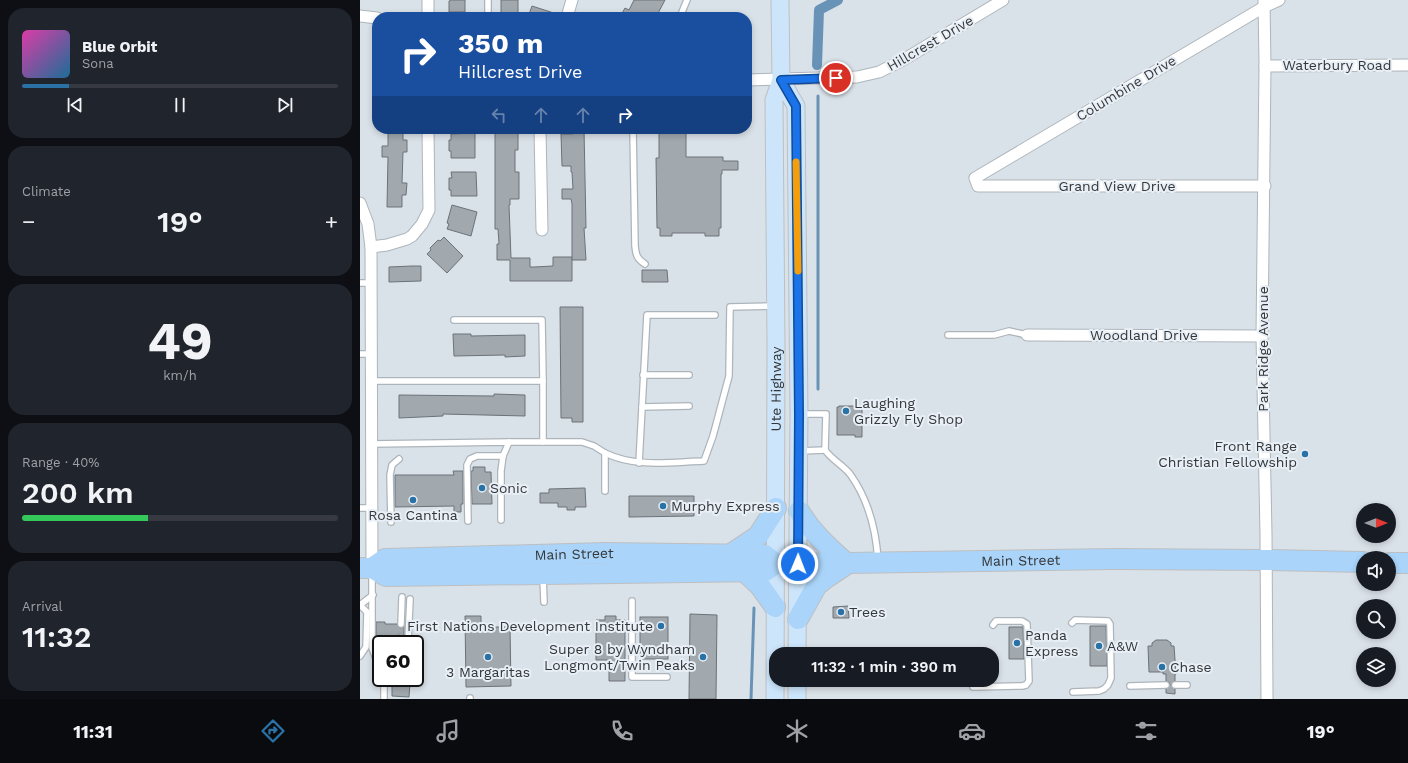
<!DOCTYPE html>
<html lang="en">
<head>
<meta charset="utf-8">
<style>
  :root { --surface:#171b24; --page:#20242c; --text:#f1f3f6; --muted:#9ea1a6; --line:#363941; --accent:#2a72a6 }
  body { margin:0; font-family:"Work Sans",sans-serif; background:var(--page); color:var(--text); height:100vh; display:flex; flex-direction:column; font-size:15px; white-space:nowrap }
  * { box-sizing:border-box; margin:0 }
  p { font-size:13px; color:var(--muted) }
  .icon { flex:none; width:22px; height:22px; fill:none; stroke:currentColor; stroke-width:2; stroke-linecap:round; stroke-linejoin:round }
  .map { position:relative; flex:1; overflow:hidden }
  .drawer { display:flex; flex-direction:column; gap:8px; padding:8px; background:#0d0f14; width:360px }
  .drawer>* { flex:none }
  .top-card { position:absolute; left:12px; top:12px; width:380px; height:122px; border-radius:16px; box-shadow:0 2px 6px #0003; background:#1a4fa0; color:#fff; overflow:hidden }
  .needle { width:26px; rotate:90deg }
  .fabs { position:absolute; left:996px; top:503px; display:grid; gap:8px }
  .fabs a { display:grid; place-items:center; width:40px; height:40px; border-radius:50%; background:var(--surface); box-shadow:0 2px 6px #0003; font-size:20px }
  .speed { position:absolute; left:12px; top:635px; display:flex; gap:8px; font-size:20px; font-weight:700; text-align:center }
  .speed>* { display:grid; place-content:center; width:52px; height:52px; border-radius:50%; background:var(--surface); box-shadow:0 2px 6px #0003; line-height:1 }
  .speed .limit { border:2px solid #111; border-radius:6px; background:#fff; color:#111 }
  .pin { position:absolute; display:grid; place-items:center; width:34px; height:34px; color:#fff; margin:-17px; border:2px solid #fff; border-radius:50%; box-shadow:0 1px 4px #0007 }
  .me { position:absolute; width:44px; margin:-22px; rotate:1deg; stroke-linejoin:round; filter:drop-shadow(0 0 3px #0008) }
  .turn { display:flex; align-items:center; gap:14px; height:84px; padding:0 20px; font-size:18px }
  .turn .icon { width:52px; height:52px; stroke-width:2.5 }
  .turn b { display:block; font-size:28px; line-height:34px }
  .lanes { display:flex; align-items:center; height:38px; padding:0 20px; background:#0003; justify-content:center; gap:20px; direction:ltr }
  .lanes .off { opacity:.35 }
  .big { font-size:30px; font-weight:600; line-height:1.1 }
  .drawer .card { flex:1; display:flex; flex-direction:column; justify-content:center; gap:6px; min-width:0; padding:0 14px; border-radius:16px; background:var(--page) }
  .drawer .dial { align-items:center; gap:0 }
  .dial b { font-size:52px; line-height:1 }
  .song { display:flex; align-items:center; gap:12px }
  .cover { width:48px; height:48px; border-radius:6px; background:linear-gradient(135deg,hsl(320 70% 55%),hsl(200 70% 35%)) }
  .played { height:4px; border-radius:2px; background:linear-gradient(90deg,var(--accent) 15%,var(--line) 15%) }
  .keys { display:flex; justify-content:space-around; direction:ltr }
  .heat { display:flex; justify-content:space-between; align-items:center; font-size:22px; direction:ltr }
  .charge { height:6px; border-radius:3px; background:linear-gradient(90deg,#34c759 40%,var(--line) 0) }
  .trip { position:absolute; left:409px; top:647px; width:230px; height:40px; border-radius:16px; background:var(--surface); box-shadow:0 2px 6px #0003; font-weight:600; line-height:40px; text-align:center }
  .tabs { display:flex; height:64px; justify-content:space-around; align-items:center; background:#090b0e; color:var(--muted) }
  .tabs .icon { width:28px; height:28px }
  .tabs .current { color:var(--accent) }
  .tabs b { font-size:18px; color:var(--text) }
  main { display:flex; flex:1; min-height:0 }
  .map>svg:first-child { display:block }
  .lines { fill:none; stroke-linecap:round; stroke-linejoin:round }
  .stream { stroke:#6993b6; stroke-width:3 }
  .canal { stroke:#6993b6; stroke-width:10 }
  .building { fill:#a1a8ae; stroke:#6c7378 }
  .lane-casing { stroke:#adb5bb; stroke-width:8 }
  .street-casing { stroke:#adb5bb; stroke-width:13 }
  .primary-casing { stroke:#bebfc0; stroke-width:19 }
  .highway-casing { stroke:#bebfc0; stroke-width:22 }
  .lane { stroke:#fff; stroke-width:5.5 }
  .street { stroke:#fff; stroke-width:11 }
  .primary { stroke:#cce5fb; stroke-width:17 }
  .highway { stroke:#aad4f9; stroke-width:20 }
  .route-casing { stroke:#114b97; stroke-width:10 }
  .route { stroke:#1a73e8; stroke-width:7 }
  .slow { stroke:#f59e0b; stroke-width:7 }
  .poi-dot { fill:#2a72a6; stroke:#e8eff6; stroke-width:1.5 }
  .labels { text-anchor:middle; stroke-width:4; stroke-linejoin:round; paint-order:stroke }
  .street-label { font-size:14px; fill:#34373a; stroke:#e8eff6 }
  .poi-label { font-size:14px; fill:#34373a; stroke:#e8eff6; text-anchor:start }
</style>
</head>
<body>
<main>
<section class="drawer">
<div class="card">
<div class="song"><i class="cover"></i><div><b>Blue Orbit</b><p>Sona</p></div></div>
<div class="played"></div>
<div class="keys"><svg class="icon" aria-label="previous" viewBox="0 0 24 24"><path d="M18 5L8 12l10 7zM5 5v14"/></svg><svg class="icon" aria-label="pause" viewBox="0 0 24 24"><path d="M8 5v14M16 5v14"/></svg><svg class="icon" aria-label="next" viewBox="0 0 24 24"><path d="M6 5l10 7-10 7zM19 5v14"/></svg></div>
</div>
<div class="card"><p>Climate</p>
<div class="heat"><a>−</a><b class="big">19°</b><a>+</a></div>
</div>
<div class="card dial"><b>49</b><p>km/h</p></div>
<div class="card"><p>Range · 40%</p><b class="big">200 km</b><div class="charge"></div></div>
<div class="card"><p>Arrival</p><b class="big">11:32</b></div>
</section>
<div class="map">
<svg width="1048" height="699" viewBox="0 0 1048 699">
  <rect width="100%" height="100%" fill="#dae2e9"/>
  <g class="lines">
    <g class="stream">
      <polyline points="458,389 458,96"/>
      <polyline points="391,699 394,608"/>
    </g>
    <polyline class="canal" points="457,65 459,10 478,0"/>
  </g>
  <g class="building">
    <polygon points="91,0 105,0 105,12 89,12 89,1"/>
    <polygon points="141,0 158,0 158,14 151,14 151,17 141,17"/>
    <polygon points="274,0 305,0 296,17 260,17 265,8 269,10"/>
    <polygon points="172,6 200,15 200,17 168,17"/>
    <polygon points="28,129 43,129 43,140 47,140 47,152 43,152 42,183 47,183 46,195 42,195 42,207 27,207 28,157 22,157 22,146 28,146"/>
    <polygon points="135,129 152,129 152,131 158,131 158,150 155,150 155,172 159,172 159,199 150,199 150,205 149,205 151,258 170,258 170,267 174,267 193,266 193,257 212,257 212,281 150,281 150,260 137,260 137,244 139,244 138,229 135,229"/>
    <polygon points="224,129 226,228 224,228 226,260 212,260 212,204 211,199 202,199 202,189 213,189 212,172 211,172 211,166 202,166 201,134 213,134 213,130"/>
    <polygon points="299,129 326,129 326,157 363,157 363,161 378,161 378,170 362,170 362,174 361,174 361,228 359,228 359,236 345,236 345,233 312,233 312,236 300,236 300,228 297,228 296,158 299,158"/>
    <polygon points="115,133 115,158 91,158 91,151 89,151 89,140 91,140 91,134"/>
    <polygon points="91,172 116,172 117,196 91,196 91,190 89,190 89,178 92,178"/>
    <polygon points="92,205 117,212 111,236 87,229 89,224 87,223"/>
    <polygon points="84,237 103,256 87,273 67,254 71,250 70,248 78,240 80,241"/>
    <polygon points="52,266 61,266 61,281 29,282 29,267"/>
    <polygon points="282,270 307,270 308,282 282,282"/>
    <polygon points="200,307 223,307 223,422 212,422 212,418 201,418"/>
    <polygon points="93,334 111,334 111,336 165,335 165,356 145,357 145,355 94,356"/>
    <polygon points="134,394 165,395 165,416 83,414 83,416 39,418 39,395 134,396"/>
    <polygon points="479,406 502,406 502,437 495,437 495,435 477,435 477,407 479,407"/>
    <polygon points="113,467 125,467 125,472 131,472 132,504 112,504 111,471 113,471"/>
    <polygon points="93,471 103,471 103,504 101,504 101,512 94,512 94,506 35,507 35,475 94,475"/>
    <polygon points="225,488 226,507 215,507 215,510 207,510 207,507 198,507 198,503 180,503 180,493 189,493 189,489"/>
    <polygon points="269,496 334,496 334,516 269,517"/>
    <polygon points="488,606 489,618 473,618 473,607"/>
    <polygon points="330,614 357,615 356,699 329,699"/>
    <polygon points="105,616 121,616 121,627 150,627 151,686 106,687"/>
    <polygon points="245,616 256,616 256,620 265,620 265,681 249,681 249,660 236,660 236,620 245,620"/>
    <rect x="280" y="617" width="28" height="42"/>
    <polygon points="16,622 25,622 25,624 37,624 40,628 44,626 44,635 39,634 37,638 16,639"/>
    <polygon points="730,626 746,626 747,666 730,666"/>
    <polygon points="649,627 663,627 664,659 649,659"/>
    <polygon points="796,640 807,640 811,643 811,646 814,646 816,674 815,674 815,681 812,683 811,685 815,689 815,694 806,693 806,689 810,685 809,682 806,681 806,674 803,674 803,672 789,672 788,646 792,646 792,643"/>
    <polygon points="32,683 50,683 49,697 32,696"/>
  </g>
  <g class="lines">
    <g class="lane-casing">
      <g id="lane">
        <polyline points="128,0 128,17"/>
        <polyline points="320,17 327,0"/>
        <path d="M273,129L275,246C276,255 277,259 285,264"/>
        <polyline points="0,283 11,283"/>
        <polyline points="94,320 182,320 183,381"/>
        <polyline points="588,335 634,335 649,331 667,335"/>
        <polyline points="0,354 11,354"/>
        <polyline points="283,375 329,375"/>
        <polyline points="11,381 183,381 183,442"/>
        <polyline points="282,407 329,406"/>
        <polyline points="149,442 222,442 234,446 245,453 245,491"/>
        <polyline points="11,444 149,442 143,456 141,471 141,520"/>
        <path d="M465,450C472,460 483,465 490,474C508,499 516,530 518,560"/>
        <polyline points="440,451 465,450 466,414 441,414"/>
        <path d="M245,453C276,468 311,462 344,461L353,436L369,376L370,307L414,306"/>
        <polyline points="279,463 287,315 355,315"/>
        <polyline points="0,508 12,508"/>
        <polyline points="108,521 107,465 110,459 117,456 143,456"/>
        <polyline points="31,522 30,475 32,465 39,459"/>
        <polyline points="12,572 12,648 21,672"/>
        <polyline points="183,577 184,602"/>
        <polyline points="272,601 272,677 307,677"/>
        <polyline points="712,623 715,620 748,621 750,624 751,678 748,685 744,689 739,691 713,692"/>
        <polyline points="41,624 42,597"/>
        <polyline points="41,644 41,638"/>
        <polyline points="47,644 48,642 50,599"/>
        <polyline points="0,656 6,647 7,612 0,605 13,595"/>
        <polyline points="24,678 36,678"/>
        <polyline points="815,685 827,685"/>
        <polyline points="770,686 806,685"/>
        <polyline points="613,687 662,686 666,685 669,681 667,624 662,621 636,621 633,625"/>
        <polyline points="110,698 110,699"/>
        <polyline points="24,699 24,678"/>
      </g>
    </g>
    <g class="street-casing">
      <g id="street">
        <polyline points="68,0 68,17"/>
        <polyline points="904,0 905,66 902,336 906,534 907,699"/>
        <polyline points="0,16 17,18"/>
        <polyline points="207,17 212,0"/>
        <polyline points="905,66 1048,65"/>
        <polyline points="387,80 497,77 519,72 543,60 643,0"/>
        <polyline points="180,129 182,230"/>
        <polyline points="905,186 618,186 615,178 904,7 919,0"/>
        <polyline points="0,203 8,224 11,247 12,568"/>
        <polyline points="11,247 27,245 47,239 52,236 62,224 69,210 68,129"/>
        <polyline points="667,335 902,336"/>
      </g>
    </g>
    <g class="primary-casing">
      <g id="primary">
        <polyline points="421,80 436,106 439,414 437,654"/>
        <path id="s1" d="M415,699L416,346L414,100L421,80L420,0"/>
        <polyline points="437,699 437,680"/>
      </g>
    </g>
    <g class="highway-casing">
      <g id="highway">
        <path d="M439,511C452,533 468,547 487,564"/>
        <polyline points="371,554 398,536 416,508"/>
        <polyline points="1029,563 1048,563"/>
        <path id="s2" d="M0,568H12L26,576L405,571L416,564L754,559L906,560L1003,562"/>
        <path id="s3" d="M12,568L25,559L245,553L405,555L416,564"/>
        <polyline points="384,571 400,586 415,607"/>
        <polyline points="438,619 457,585 466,578 487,564"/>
      </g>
    </g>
    <use href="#lane" class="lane"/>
    <use href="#street" class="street"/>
    <use href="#primary" class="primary"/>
    <use href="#highway" class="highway"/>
  </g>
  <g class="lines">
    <g class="route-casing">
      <polyline id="route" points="438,564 439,414 436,106 421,80 476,78"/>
    </g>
    <use href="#route" class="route"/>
    <polyline class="slow" points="436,162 438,271"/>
  </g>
  <g class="poi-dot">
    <circle cx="486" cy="411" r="4"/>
    <circle cx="945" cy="454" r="4"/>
    <circle cx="122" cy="488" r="4"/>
    <circle cx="53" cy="500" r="4"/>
    <circle cx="303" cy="506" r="4"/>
    <circle cx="481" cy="612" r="4"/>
    <circle cx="301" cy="626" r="4"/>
    <circle cx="657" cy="643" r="4"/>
    <circle cx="739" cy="646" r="4"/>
    <circle cx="128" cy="657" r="4"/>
    <circle cx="343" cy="657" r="4"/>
    <circle cx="802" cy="667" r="4"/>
  </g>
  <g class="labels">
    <g class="street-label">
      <text transform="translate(570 43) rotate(-30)" y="5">Hillcrest Drive</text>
      <text x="977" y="70">Waterbury Road</text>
      <text transform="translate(766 88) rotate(-31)" y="5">Columbine Drive</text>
      <text x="757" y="191">Grand View Drive</text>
      <text x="784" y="340">Woodland Drive</text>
      <text transform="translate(903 349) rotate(-90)" y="5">Park Ridge Avenue</text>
      <text dy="5" stroke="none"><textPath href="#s1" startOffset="310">Ute Highway</textPath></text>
      <text dy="5" stroke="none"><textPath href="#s3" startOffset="205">Main Street</textPath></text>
      <text dy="5" stroke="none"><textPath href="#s2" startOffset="665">Main Street</textPath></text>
    </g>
    <g class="poi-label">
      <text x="494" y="408">Laughing<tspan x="494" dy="16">Grizzly Fly Shop</tspan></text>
      <text x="937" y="451" text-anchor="end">Front Range<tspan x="937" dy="16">Christian Fellowship</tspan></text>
      <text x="130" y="493">Sonic</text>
      <text x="311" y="511">Murphy Express</text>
      <text x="53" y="520" text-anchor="middle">Rosa Cantina</text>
      <text x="489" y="617">Trees</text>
      <text x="293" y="631" text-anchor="end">First Nations Development Institute</text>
      <text x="665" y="640">Panda<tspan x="665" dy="16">Express</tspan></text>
      <text x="747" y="651">A&amp;W</text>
      <text x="335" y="654" text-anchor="end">Super 8 by Wyndham<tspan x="335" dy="16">Longmont/Twin Peaks</tspan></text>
      <text x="810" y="672">Chase</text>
      <text x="128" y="677" text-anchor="middle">3 Margaritas</text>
    </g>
  </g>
</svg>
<div class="fabs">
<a><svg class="needle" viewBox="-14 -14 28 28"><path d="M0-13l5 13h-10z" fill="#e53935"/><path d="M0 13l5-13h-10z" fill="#9ea1a6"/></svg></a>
<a><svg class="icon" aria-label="sound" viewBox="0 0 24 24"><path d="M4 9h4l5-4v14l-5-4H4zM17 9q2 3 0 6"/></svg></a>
<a><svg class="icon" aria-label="search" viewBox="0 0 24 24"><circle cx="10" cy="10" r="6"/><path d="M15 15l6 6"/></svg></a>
<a><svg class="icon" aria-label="layers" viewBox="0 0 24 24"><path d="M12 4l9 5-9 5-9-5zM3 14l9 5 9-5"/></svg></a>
</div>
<div class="speed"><div class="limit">60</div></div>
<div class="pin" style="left:476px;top:78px;background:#d93025"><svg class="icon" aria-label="arrive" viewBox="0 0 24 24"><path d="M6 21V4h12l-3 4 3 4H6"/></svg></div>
<svg class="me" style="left:438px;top:564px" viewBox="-20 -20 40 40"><circle r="17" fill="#1a73e8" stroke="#fff" stroke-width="3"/><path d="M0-11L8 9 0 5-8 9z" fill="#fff"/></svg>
<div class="trip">11:32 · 1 min · 390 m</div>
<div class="top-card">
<div class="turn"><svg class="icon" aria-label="right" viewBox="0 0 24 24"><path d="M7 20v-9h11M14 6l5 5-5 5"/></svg><div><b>350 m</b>Hillcrest Drive</div></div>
<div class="lanes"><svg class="icon off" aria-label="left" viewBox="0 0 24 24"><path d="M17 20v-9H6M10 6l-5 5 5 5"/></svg><svg class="icon off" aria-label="ahead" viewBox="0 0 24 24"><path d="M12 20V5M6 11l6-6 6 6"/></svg><svg class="icon off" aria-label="ahead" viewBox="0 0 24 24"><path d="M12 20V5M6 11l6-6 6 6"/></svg><svg class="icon" aria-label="right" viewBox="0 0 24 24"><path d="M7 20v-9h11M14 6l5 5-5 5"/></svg></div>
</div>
</div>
</main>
<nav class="tabs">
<b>11:31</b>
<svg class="icon current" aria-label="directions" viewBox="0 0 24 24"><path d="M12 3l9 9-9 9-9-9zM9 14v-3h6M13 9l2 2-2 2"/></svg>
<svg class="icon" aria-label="music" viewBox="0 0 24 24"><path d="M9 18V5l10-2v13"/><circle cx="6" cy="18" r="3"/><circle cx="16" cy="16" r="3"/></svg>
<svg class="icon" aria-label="phone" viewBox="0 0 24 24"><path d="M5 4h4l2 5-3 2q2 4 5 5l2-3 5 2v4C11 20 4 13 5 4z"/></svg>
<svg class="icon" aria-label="climate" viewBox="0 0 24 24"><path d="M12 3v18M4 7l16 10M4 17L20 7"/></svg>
<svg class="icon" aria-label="car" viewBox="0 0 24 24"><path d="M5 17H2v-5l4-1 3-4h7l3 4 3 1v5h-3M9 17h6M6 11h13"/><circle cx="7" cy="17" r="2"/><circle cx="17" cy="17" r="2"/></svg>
<svg class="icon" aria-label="filters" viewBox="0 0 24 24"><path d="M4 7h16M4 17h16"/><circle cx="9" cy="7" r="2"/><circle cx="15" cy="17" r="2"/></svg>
<b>19°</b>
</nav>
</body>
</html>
